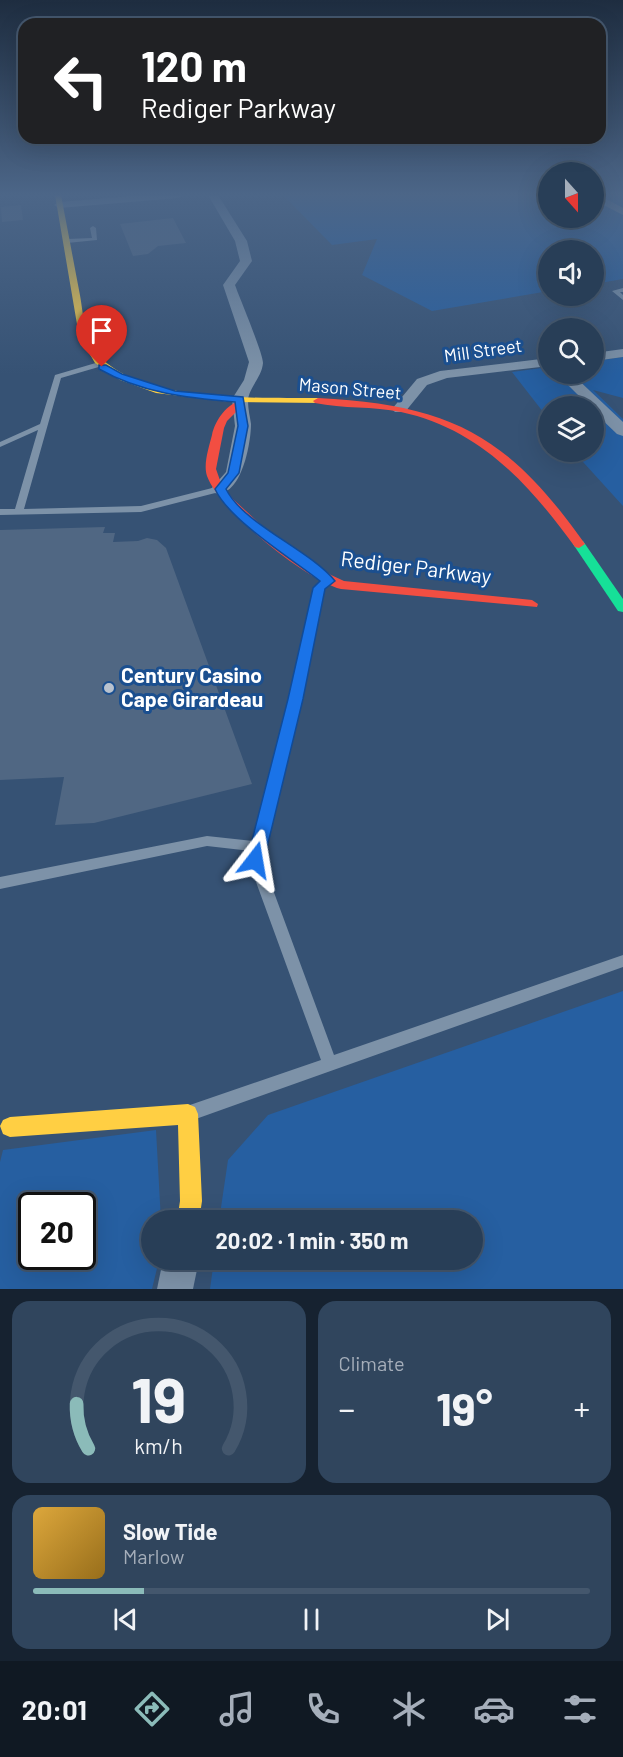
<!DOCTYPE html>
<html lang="en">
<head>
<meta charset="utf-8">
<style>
  :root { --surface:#283e57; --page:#30455d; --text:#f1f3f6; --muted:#a5aeba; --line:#44576d; --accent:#8bbbb9 }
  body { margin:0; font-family:Barlow,sans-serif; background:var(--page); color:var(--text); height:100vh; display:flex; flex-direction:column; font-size:22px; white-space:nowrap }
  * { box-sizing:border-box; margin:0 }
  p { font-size:20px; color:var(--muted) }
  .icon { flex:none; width:33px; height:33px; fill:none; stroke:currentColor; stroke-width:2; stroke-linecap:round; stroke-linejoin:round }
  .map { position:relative; height:1289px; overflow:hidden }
  .details { display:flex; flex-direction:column; gap:12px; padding:12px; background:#162230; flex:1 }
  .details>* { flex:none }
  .banner { position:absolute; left:18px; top:18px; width:588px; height:126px; border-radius:18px; box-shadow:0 6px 24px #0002,0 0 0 2px var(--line); background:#202124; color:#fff; overflow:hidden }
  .needle { width:39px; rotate:159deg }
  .fabs { position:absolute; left:538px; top:162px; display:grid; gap:12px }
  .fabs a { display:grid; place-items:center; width:66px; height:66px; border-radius:50%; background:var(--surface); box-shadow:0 6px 24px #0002,0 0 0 2px var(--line); font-size:30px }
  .speed { position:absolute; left:18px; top:1192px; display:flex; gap:12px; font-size:30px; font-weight:700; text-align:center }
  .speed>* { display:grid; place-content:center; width:78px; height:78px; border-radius:50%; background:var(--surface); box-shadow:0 6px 24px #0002,0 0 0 2px var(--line); line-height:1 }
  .speed .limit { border:3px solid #111; border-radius:9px; background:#fff; color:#111 }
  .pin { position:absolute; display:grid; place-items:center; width:51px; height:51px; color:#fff; margin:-62px -26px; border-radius:50% 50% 50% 0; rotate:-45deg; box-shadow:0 0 6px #0007 }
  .pin .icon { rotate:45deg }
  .me { position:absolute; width:66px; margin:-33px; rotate:14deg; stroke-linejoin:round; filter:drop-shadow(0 0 4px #0008) }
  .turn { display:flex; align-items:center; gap:21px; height:126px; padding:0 24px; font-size:27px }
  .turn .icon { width:78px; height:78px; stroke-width:2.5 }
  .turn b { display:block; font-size:42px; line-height:51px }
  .big { font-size:45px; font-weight:700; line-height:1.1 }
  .details .tile { flex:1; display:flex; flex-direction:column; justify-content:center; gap:9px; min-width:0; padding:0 21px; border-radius:18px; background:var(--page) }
  .details .dial { align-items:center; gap:0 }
  .dial svg { height:156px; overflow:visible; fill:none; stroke:var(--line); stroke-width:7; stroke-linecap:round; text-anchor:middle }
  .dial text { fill:var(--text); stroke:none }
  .song { display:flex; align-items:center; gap:18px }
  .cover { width:72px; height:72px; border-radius:9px; background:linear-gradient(135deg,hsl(40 70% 55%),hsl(40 70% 35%)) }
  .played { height:6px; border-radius:3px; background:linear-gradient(90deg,var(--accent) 20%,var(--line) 20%) }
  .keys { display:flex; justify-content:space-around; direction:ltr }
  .heat { display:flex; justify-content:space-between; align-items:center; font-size:33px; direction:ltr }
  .details .tiles { flex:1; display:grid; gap:12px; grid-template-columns:1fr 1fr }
  .tile:last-child { grid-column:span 2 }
  .trip { position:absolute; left:141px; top:1210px; width:342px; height:60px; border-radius:30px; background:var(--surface); box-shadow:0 6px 24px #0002,0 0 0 2px var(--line); font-weight:700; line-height:60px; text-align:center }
  .tabs { display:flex; height:96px; justify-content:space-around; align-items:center; background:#101923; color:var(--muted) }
  .tabs .icon { width:42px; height:42px }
  .tabs .active { color:var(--accent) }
  .tabs b { font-size:27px; color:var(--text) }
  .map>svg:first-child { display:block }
  .green { fill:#265fa1; fill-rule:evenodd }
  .building { fill:#506783 }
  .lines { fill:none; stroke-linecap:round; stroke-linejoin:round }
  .lane { fill:#7d92a8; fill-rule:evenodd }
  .street { fill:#7d92a8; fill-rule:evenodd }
  .fast { fill:#16e098; fill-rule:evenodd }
  .slow { fill:#ffcf43; fill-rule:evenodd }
  .jam { fill:#f24e42; fill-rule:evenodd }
  .route { fill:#1a73e8; stroke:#114b97; stroke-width:1.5 }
  .poi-dot { fill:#b9c2ce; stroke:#1b4f8f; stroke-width:2 }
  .labels { text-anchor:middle; stroke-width:6; stroke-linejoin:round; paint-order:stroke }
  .far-street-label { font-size:18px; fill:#fff; stroke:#1b4f8f }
  .street-label { font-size:21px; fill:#fff; stroke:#1b4f8f }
  .poi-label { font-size:21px; font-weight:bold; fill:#fff; stroke:#1b4f8f; text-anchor:start }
</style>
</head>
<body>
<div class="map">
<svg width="623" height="1289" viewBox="0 0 623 1289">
  <rect width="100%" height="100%" fill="#365274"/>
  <g class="green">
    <polygon points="283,195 549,195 549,218 594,218 594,195 623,195 623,279 594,284 594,250 549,250 549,291 432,311 362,275 377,239 332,245"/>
    <polygon points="623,357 623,398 593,390 623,419 623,506 574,452 594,452 594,406 549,406 549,433 541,427 547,417 512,372 549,367 549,374 594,374 594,361"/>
    <polygon points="623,991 623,1289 210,1289 214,1260 472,1260 472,1221 219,1221 228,1160 268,1115"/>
    <path d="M156,1130L161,1221H152V1260H159L152,1289H0V1162L3,1150ZM32,1206H82V1257H32Z"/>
  </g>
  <g class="building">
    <polygon points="21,205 23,220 2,222 1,207"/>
    <polygon points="173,218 186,243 158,246 148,254 133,256 120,224"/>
    <polygon points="105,527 103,533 115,533 113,542 138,541 147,538 157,540 166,548 252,784 94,823 55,825 64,777 0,780 0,530"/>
  </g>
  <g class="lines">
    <g class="lane">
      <polygon points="93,226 96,228 97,240 67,243 64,241 67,239 92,238 90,228"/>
      <polygon points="623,288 623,292 620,292 623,295 623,300 612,291"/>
      <polygon points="99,362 103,364 102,366 61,378 24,509 141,506 220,486 224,489 223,491 141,512 0,515 0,509 15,509 38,430 0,447 0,442 40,424 55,375"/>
      <polygon points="329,578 334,581 324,589 302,699 262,860 334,1055 623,955 623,967 193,1120 187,1118 185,1112 187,1106 321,1060 248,860 251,851 207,846 0,889 0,877 207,836 253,841 290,699 314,588"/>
    </g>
    <g class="street">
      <polygon points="145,195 183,195 178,198 59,208 54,205 59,202"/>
      <path d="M208,195H218L247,241L252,261L235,285C240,299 263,353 263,363C262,377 248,389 248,401C248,409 250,417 251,424C251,444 241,499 214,493L211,489L226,472L235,426L232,399L244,380L249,362L223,285L240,261L235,241Z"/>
      <polygon points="594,195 599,195 623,208 623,215 594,200"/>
      <polygon points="623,349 623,357 594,361 594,353"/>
      <polygon points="549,358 549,366 447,378 427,385 405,412 395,412 392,409 417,379 440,371"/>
      <polygon points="557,374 572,374 623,422 623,436 617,434 594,412 594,406 589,406"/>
      <polygon points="163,1260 199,1260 193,1289 157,1289"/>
    </g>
    <polygon class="fast" points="579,540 583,541 623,599 623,612 618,611 573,544"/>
    <g class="slow">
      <path d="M55,195H61C67,227 73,258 79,290C82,304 83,321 87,335C111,406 258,397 318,398L323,401L321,403L231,402L156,393L120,380L95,363L79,336Z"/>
      <polygon points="188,1104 195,1107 198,1114 202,1201 199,1221 177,1221 180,1201 178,1125 10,1137 3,1134 0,1126 3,1120 10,1117"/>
    </g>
    <g class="jam">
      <path d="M318,398C451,405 508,435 585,544L579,548L575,547C530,485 480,429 401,412C373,406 343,409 315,403L313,401Z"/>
      <path d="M239,401L244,404L227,421L224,428L216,469L222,486L234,500L271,534L331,575L344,581L532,600L538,604L537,607L341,589C306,580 219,510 207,476C203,464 209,447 212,435C215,421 225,406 239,401Z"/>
    </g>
  </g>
  <linearGradient id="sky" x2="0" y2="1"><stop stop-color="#1e2d40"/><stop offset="0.52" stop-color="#4c6688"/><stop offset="1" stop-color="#4c6688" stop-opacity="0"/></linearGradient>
  <rect width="623" height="375" fill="url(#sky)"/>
  <path class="route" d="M99,365H106L122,374L175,391L243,397L248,426L239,473L226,489C243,524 310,550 335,581L325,589L303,699L264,860L261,865L255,867L249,865L247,860L288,699L313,588L320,581C292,559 229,520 215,489L228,473L238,426L235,402C188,398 141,393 99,369Z"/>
  <circle class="poi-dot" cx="109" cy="688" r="6"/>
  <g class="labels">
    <g class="far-street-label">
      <text transform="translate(483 351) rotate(-8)" y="6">Mill Street</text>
      <text transform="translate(350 389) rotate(5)" y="6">Mason Street</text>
    </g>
    <g class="street-label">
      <text transform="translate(416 568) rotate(7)" y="7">Rediger Parkway</text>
    </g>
    <g class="poi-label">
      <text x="121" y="683">Century Casino<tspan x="121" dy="24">Cape Girardeau</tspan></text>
    </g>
  </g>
</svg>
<div class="fabs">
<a><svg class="needle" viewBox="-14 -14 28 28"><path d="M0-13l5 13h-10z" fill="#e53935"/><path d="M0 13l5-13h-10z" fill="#a5aeba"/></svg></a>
<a><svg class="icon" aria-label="sound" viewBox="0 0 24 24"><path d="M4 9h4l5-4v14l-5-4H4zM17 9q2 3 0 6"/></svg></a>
<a><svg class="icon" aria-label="search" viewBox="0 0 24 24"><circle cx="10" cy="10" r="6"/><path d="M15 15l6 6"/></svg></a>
<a><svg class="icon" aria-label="layers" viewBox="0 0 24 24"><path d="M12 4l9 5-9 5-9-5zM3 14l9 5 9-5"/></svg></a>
</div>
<div class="speed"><div class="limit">20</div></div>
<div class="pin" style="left:102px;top:367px;background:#d93025"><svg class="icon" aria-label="arrive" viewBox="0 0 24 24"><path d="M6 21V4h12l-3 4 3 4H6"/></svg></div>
<svg class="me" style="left:255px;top:860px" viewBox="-20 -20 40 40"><path d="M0-17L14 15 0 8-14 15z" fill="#1a73e8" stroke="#fff" stroke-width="4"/></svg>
<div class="trip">20:02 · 1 min · 350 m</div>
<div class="banner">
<div class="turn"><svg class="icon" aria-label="left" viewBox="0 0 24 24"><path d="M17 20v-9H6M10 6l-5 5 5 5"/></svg><div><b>120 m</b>Rediger Parkway</div></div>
</div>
</div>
<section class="details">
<div class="tiles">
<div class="tile dial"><svg viewBox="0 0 100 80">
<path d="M14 69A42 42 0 1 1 86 69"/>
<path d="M14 69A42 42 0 0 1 8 46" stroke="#8bbbb9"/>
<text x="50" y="56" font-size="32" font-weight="700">19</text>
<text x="50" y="72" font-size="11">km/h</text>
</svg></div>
<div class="tile"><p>Climate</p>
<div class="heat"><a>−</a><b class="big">19°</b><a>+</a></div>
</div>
<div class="tile">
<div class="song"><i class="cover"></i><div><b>Slow Tide</b><p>Marlow</p></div></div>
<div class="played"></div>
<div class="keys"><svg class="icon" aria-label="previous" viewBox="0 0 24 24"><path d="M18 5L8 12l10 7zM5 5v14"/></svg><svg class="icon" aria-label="pause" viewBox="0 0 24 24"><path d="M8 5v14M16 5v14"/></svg><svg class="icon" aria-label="next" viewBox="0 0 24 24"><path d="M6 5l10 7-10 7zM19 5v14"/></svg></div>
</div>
</div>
</section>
<nav class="tabs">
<b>20:01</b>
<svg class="icon active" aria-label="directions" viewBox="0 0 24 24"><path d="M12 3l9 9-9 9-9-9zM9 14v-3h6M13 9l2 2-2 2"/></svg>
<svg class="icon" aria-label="music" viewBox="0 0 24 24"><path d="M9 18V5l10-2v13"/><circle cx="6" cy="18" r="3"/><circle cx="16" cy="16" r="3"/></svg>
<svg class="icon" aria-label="phone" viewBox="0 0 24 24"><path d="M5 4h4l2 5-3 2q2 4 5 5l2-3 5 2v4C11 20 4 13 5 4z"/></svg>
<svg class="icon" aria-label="climate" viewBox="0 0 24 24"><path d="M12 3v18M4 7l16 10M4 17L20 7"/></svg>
<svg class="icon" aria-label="car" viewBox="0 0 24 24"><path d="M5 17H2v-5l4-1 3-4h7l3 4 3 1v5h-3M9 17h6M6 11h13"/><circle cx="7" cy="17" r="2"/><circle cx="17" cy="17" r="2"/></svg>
<svg class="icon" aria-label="filters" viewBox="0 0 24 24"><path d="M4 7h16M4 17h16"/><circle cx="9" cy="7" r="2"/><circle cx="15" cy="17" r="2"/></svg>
</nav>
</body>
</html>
